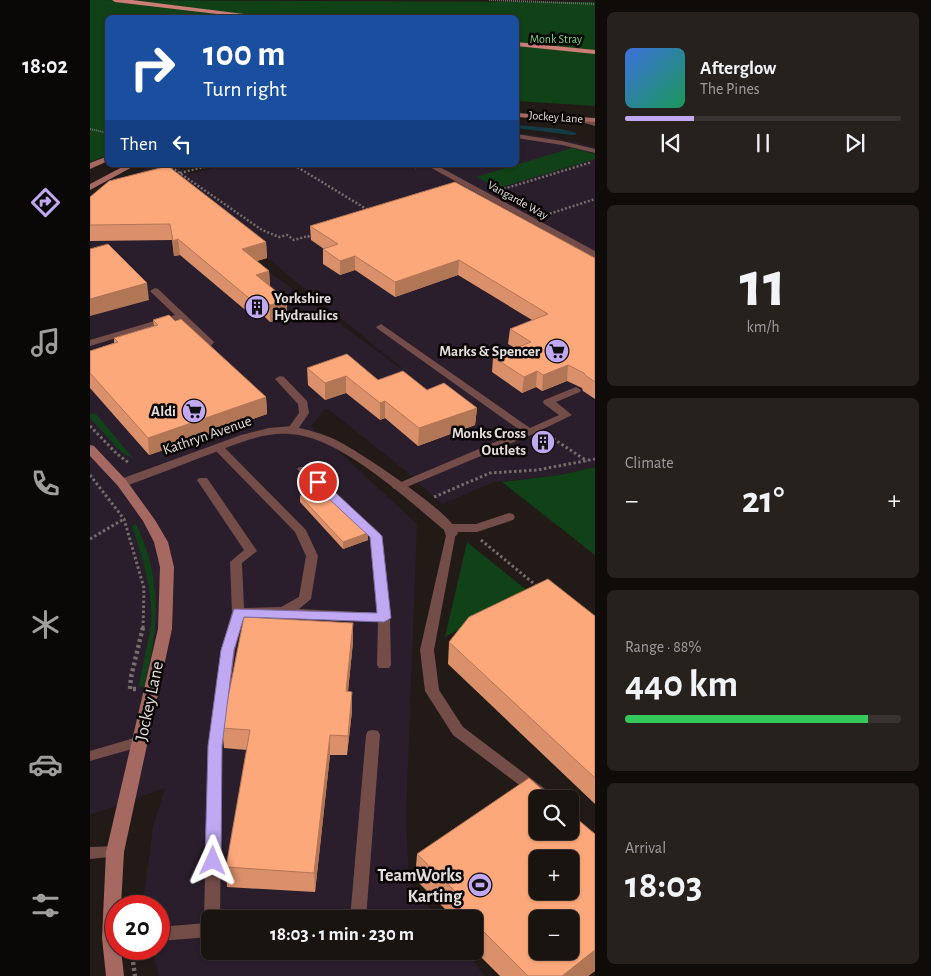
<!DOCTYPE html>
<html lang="en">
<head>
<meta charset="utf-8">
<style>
  :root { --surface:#1a1410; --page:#27211e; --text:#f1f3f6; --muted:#9f9e9f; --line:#383330; --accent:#c1a8f3 }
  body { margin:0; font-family:"Alegreya Sans",sans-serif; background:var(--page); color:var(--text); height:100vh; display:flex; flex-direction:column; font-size:19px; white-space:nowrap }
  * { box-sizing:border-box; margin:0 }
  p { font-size:16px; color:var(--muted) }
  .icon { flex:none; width:28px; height:28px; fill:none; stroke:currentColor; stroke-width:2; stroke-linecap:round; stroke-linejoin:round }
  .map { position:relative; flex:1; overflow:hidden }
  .panel { display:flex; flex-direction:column; gap:12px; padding:12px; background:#0e0b09; width:336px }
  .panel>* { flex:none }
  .guide { position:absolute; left:15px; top:15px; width:414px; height:152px; border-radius:8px; box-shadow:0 1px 4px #0004,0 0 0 1px var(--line); background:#1a4fa0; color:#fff; overflow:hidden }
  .buttons { position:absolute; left:439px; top:790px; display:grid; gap:10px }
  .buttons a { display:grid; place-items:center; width:50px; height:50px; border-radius:8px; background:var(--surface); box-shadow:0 1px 4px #0004,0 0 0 1px var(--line); font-size:25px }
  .speed { position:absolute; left:15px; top:895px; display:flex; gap:10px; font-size:25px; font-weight:700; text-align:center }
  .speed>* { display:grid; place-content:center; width:65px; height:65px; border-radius:50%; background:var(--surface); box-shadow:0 1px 4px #0004,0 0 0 1px var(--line); line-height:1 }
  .speed .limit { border:8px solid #d22; background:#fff; color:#111 }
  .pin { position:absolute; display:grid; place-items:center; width:42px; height:42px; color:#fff; margin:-21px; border:2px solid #fff; border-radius:50%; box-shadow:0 1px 5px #0007 }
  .me { position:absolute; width:55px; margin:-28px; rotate:1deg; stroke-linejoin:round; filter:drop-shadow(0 0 4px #0008) }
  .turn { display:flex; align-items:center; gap:18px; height:105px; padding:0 15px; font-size:22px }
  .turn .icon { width:65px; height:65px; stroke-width:2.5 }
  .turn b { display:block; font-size:35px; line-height:42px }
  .then { display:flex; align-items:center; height:48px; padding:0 15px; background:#0003; gap:10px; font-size:19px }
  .big { font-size:38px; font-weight:700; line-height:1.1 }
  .panel .tile { flex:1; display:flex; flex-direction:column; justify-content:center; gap:8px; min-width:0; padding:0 18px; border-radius:8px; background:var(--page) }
  .panel .dial { align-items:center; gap:0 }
  .dial b { font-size:65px; line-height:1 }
  .song { display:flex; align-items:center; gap:15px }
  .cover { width:60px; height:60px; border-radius:8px; background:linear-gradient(135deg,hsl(220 70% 55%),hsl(150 70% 35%)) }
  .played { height:5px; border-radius:2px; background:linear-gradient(90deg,var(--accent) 25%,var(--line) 25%) }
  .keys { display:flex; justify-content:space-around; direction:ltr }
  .heat { display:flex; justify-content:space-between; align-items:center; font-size:28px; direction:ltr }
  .charge { height:8px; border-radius:4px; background:linear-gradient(90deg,#34c759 88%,var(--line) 0) }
  .trip { position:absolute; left:111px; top:910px; width:282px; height:50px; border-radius:8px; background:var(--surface); box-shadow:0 1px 4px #0004,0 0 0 1px var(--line); font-weight:700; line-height:50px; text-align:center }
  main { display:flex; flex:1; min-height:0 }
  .menu { display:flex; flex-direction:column; width:90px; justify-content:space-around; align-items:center; background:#0a0806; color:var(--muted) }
  .menu .icon { width:35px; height:35px }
  .menu .active { color:var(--accent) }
  .menu b { font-size:22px; color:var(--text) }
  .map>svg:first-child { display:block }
  .commercial { fill:#2a1e2c; fill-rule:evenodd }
  .green { fill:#104117 }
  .water { fill:#153b46 }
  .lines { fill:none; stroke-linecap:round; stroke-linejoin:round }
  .path-far3 { stroke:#746d6a; stroke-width:2; stroke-dasharray:1 1; stroke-linecap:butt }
  .path-far2 { stroke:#746d6a; stroke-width:2.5; stroke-dasharray:2 2; stroke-linecap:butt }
  .path-far1 { stroke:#746d6a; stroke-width:3; stroke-dasharray:2.5 2.5; stroke-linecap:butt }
  .path { stroke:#746d6a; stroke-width:4.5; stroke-dasharray:3 3; stroke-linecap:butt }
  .lane { fill:#744d49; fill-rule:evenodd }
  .street { fill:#744d49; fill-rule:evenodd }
  .secondary { fill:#a56962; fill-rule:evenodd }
  .primary { fill:#cc7d75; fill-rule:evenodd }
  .wall { fill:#da906a }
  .shaded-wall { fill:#b17656 }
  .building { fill:#fda87b; stroke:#b17656; fill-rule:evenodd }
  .route { fill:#c1a8f3; stroke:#7d6d9e }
  .labels { text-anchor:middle; stroke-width:5; stroke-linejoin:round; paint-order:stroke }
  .far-park-label { font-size:12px; fill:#7cd782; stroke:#090605 }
  .far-street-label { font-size:12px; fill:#e3dedb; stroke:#090605 }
  .poi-label { font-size:15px; font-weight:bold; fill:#e3dedb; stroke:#090605; text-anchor:end }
  .street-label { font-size:15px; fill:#e3dedb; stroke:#090605 }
  .near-street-label { font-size:18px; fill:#e3dedb; stroke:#090605 }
  .near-poi-label { font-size:18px; font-weight:bold; fill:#e3dedb; stroke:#090605; text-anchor:end }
</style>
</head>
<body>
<main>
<nav class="menu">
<b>18:02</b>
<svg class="icon active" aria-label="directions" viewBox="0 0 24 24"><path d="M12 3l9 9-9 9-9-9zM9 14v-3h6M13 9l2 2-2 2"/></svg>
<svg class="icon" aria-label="music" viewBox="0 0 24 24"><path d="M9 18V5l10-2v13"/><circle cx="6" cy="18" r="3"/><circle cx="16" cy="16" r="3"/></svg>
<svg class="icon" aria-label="phone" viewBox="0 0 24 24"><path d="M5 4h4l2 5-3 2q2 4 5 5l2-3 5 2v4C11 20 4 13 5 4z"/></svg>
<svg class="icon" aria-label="climate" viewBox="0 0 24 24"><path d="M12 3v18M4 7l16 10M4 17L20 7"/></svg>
<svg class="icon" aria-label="car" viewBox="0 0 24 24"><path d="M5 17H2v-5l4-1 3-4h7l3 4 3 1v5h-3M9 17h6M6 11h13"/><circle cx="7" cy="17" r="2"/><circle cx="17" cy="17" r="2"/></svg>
<svg class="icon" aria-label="filters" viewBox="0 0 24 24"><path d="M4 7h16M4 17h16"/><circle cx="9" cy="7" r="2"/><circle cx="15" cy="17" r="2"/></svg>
</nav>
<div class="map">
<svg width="505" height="976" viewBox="0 0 505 976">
  <rect width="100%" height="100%" fill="#221a16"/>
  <path class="commercial" d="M426,133L462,137L505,147V467L470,475L404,482L352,504L306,463L238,409L234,410L221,426L327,524L316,818L319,882L349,919H120V951H375L395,976H69L62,949H69V906H54L53,902L63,827L75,788L0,815V203L60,165H84L101,174L133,165H426ZM176,257L313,369V370L164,261Z"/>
  <g class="green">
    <polygon points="0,0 505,2 505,106 426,101 426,18 18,18 17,155 0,162"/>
    <polygon points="482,148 505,154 505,159 408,188 386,177"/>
    <polygon points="5,413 44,459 31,452 0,418 0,414"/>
    <polygon points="505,467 505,555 412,482 470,475"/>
    <path d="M46,524C73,581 69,627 54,687L49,686C52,666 58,645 61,625C64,591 52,558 42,526Z"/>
    <polygon points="377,542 439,592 355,637"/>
  </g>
  <polygon class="water" points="426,125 471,129 487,133 485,135 481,135 426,128"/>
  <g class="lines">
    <g class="path-far3">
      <polyline points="399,0 505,4"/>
      <polyline points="0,129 18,133"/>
    </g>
    <g class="path-far2">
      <polyline points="78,165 172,230 189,237 197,235 204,240 218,236 220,238 225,237"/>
      <polyline points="204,165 278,210"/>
      <polyline points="321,165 328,168"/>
      <polyline points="90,173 122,165"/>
      <polyline points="410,190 502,162"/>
      <polyline points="456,215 505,199"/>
    </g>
    <g class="path-far1">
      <polyline points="0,426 27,454 39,463"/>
      <polyline points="459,436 497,461"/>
      <polyline points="0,475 34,519 54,588 53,629"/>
      <polyline points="344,497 400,473 447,470 505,459"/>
      <polyline points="0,539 34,519"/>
      <polyline points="391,540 448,587"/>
    </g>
    <g class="path">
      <polyline points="46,689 40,689 41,677 53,627"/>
      <polyline points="43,962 45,976"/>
    </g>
    <g class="lane">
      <polygon points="488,117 505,121 505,126 488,121"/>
      <polygon points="426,134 472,141 505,149 505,153 472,145 426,138"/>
      <polygon points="336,165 346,165 505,251 505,258"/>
      <polygon points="65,288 68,289 122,340 124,342 120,347 122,349 120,351 117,352 110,347 114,342 89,319 0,346 0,340 85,315 62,293 60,291"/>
      <polygon points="291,324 440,428 469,415 454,404 453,402 454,400 486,387 491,390 490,392 466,402 482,415 443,434 312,489 304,489 302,487 304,485 431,431 288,329 286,327"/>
      <polygon points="190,376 194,377 217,401 219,413 206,432 202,433 197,430 209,413 208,404 185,379"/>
      <polygon points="128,444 132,445 216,530 228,556 221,599 209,609 287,613 280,537 209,471 207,469 209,467 217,467 290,533 300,618 301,665 299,668 289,668 287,665 288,622 190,616 153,616 145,650 132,746 130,919 120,919 120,937 69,941 69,927 116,923 114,919 118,746 131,650 142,612 140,562 154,550 107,480 109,478 117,478 167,551 152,563 154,608 191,607 209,597 216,556 205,532 124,449 123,447"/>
      <polygon points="419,513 423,514 425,517 423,520 387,532 366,532 344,650 349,690 373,727 463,795 465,799 448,799 363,735 335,691 330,650 357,531 354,528 360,524 386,524"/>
      <polygon points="283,730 288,731 290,735 276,919 260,919 276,735 278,731"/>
      <polygon points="51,736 56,737 58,741 56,745 0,761 0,751"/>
      <polygon points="25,846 30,848 33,852 30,856 0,859 0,847"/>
    </g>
    <path class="street" d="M202,426C217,430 232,433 246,440C267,450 364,514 368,533L366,536H356L354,530C317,499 249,436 200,434C170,432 142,446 115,456C89,466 63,476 36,486H28L26,483L28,480L151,435L179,428Z"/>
    <g class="secondary">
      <polygon points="426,113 505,118 505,122 426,117"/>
      <polygon points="18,156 18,161 0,169 0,163"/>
      <polygon points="36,165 46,165 0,190 0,184"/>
      <polygon points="0,445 4,446 36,480 65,520 78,542 84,567 82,629 34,852 31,906 26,906 26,949 31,949 34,976 16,976 12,938 16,852 68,629 70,567 64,542 53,521 28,486 0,456"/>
    </g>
    <g class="primary">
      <polygon points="22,0 42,0 186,18 161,18 25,2"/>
      <polygon points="426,42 505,50 505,54 426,46"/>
    </g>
  </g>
  <g class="wall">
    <polygon points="0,197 176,242 177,258 167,261 179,271 180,286 197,317 180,322 169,311 160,314 90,255 84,256 82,240 0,241"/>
    <polygon points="220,226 505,258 505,399 493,391 492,388 477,381 452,391 446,387 432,393 402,372 403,357 425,348 418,344 420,329 442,320 368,275 305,297 265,270 250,275 233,264 233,249 234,249 221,240"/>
    <polygon points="63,320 85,321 176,397 177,414 59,455 0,388 0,351 24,343 24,338 64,326"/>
    <polygon points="217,368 288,380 337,390 387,408 385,425 328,446 295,418 290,420 256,393 235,400 218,385"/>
    <polygon points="210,496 278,540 253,549 210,502"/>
    <polygon points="505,616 505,804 358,664 359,642"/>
    <polygon points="263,642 258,691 262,711 257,755 240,755 225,892 137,887 136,867 157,750 134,748 132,728"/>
    <polygon points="327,854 505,971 498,976 410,976 385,951 385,919 360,919 360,914 325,879"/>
  </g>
  <g class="shaded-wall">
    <polygon points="88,239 90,255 84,256 83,241"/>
    <polygon points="176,242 177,258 152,265 152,249"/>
    <polygon points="265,256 265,270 250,275 250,261"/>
    <polygon points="369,260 368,275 305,297 305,282"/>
    <polygon points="179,271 180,287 166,275"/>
    <polygon points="57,283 59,300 0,316 0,299"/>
    <polygon points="168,295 169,311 160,314 159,298"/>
    <polygon points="197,300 197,317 180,322 180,305"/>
    <polygon points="478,365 477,381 452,391 453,375"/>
    <polygon points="447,371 446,387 432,393 434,377"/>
    <polygon points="256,376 256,393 235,400 235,383"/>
    <polygon points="176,397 177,414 59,455 58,438"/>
    <polygon points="295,401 295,418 290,420 290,403"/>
    <polygon points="387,408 385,425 328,446 329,428"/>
    <polygon points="278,533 278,540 253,549 253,542"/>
    <polygon points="263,623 263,642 256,710 256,691"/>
    <polygon points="262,692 262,711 257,755 258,736"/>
    <polygon points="240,735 240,755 225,892 224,873"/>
    <polygon points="505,950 505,971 498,976 472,976"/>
  </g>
  <g class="building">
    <polygon points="78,166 176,242 152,249 179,271 166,275 197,300 180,305 168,295 159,298 88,239 83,241 80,224 0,225 0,197 19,181"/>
    <polygon points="365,182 505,258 505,382 495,375 494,373 478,365 453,375 447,371 434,377 403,357 441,342 420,329 458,314 369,260 305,282 265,256 250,261 233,249 248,244 220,226"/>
    <polygon points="18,244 57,283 0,299 0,249"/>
    <polygon points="79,315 85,321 91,319 176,397 58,438 0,373 0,351 28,342 24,338 68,325 63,320"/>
    <polygon points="257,354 288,380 313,371 337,390 354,383 387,408 329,428 295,401 290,403 256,376 235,383 217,368"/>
    <polygon points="232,488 278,533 253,542 210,496"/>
    <polygon points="458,579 505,616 505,778 359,642 379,617"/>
    <polygon points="154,617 263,623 256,691 262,692 258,736 240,735 224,873 136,867 160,730 132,728"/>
    <path d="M439,778L463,799H448V831H480V813L505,834V950L472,976H438L385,923V919H380L362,900L369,895L327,854ZM448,859H480V891H448ZM448,919H480V951H448Z"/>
  </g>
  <polygon class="route" points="228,479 232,480 292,536 301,618 294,622 154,617 144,650 132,746 131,861 129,866 123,867 117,866 115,861 118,746 131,650 144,609 287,613 280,537 224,485 222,482"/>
  <defs>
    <g id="building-disc" transform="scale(1.25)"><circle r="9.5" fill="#c1a8f3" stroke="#090605"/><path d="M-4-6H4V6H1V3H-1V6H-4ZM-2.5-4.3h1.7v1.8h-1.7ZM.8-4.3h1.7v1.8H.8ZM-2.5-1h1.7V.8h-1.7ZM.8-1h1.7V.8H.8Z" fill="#111"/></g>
    <g id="supermarket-disc" transform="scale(1.25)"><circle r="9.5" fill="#c1a8f3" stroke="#090605"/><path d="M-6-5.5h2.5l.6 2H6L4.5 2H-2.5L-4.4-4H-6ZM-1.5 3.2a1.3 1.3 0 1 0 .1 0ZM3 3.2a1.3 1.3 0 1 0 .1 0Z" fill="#111"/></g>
    <g id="stadium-disc" transform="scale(1.25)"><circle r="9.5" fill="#c1a8f3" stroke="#090605"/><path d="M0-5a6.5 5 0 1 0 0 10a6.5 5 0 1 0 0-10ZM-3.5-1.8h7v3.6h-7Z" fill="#111"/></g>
  </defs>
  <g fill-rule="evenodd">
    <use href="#building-disc" x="167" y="307"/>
    <use href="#supermarket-disc" x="467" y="351"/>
    <use href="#supermarket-disc" x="104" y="411"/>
    <use href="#building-disc" x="453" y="442"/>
    <use href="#stadium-disc" x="390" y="885"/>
  </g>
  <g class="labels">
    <g class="far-park-label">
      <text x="466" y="43">Monk Stray</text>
    </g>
    <g class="far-street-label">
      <text transform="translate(466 117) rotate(4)" y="4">Jockey Lane</text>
      <text transform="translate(428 200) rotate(29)" y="4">Vangarde Way</text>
    </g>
    <g class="poi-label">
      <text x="184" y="303" text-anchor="start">Yorkshire<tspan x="184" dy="17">Hydraulics</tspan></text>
      <text x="450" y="356">Marks &amp; Spencer</text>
      <text x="86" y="416">Aldi</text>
      <text x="436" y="438">Monks Cross<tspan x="436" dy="17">Outlets</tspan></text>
    </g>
    <g class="street-label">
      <text transform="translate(117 435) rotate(-19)" y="5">Kathryn Avenue</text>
    </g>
    <g class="near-street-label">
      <text transform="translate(59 701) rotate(-78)" y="6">Jockey Lane</text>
    </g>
    <g class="near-poi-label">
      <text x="372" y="881">TeamWorks<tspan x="372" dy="21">Karting</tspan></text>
    </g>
  </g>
</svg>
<div class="buttons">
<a><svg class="icon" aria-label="search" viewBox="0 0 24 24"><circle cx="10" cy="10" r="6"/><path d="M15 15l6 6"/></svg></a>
<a>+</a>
<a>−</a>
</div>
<div class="speed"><div class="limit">20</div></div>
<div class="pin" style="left:228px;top:482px;background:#d93025"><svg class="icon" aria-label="arrive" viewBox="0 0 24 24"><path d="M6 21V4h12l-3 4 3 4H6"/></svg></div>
<svg class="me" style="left:123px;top:861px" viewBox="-20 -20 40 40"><path d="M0-17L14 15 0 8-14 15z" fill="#c1a8f3" stroke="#fff" stroke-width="4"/></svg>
<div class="trip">18:03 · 1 min · 230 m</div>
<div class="guide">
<div class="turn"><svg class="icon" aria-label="right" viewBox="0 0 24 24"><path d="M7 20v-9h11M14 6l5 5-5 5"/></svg><div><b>100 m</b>Turn right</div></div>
<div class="then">Then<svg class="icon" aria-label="left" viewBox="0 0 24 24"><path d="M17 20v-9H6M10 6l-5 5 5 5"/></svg></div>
</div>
</div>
<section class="panel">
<div class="tile">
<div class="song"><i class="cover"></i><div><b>Afterglow</b><p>The Pines</p></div></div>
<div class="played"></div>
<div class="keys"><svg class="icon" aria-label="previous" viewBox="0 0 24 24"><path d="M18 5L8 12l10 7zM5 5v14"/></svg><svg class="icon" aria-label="pause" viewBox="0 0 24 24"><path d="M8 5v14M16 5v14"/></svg><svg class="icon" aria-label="next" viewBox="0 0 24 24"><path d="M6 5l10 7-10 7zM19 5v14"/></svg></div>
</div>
<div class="tile dial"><b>11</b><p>km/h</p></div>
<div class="tile"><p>Climate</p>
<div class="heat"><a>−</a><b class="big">21°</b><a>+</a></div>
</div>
<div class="tile"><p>Range · 88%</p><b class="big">440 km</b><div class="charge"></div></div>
<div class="tile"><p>Arrival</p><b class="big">18:03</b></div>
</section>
</main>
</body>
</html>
